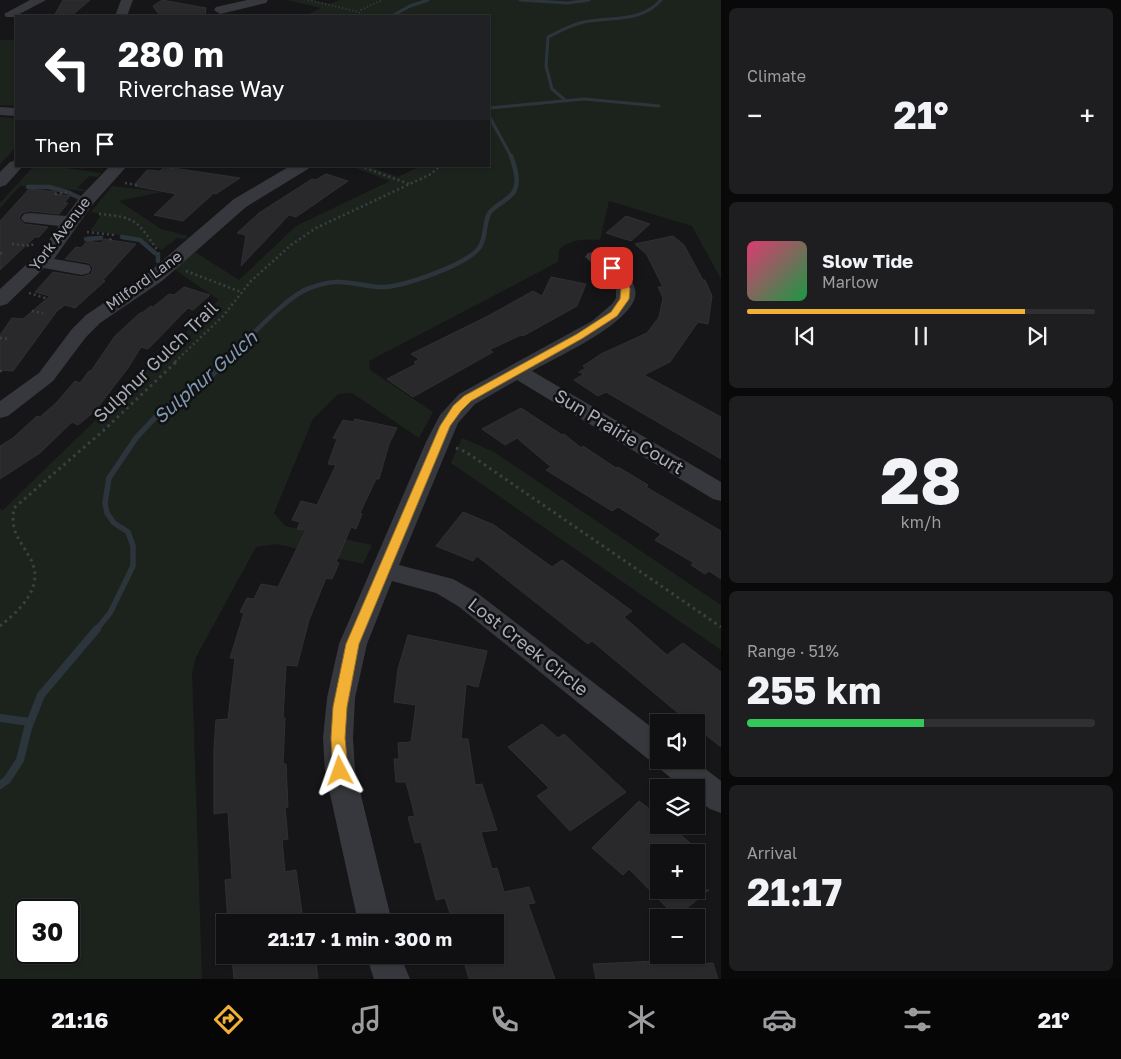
<!DOCTYPE html>
<html lang="en">
<head>
<meta charset="utf-8">
<style>
  :root { --surface:#101012; --page:#1e1e20; --text:#f1f3f6; --muted:#9c9d9f; --line:#303032; --accent:#f2b134 }
  body { margin:0; font-family:"Golos Text",sans-serif; background:var(--page); color:var(--text); height:100vh; display:flex; flex-direction:column; font-size:19px; white-space:nowrap }
  * { box-sizing:border-box; margin:0 }
  p { font-size:16px; color:var(--muted) }
  .icon { flex:none; width:28px; height:28px; fill:none; stroke:currentColor; stroke-width:2; stroke-linecap:round; stroke-linejoin:round }
  .map { position:relative; flex:1; overflow:hidden }
  .details { display:flex; flex-direction:column; gap:8px; padding:8px; background:#09090a; width:400px }
  .details>* { flex:none }
  .banner { position:absolute; left:15px; top:15px; width:475px; height:152px; border-radius:0px; box-shadow:0 1px 4px #0004,0 0 0 1px var(--line); background:#202124; color:#fff; overflow:hidden }
  .fabs { position:absolute; left:650px; top:714px; display:grid; gap:10px }
  .fabs a { display:grid; place-items:center; width:55px; height:55px; border-radius:0px; background:var(--surface); box-shadow:0 1px 4px #0004,0 0 0 1px var(--line); font-size:25px }
  .speed { position:absolute; left:15px; top:899px; display:flex; gap:10px; font-size:25px; font-weight:700; text-align:center }
  .speed>* { display:grid; place-content:center; width:65px; height:65px; border-radius:50%; background:var(--surface); box-shadow:0 1px 4px #0004,0 0 0 1px var(--line); line-height:1 }
  .speed .limit { border:2px solid #111; border-radius:8px; background:#fff; color:#111 }
  .pin { position:absolute; display:grid; place-items:center; width:42px; height:42px; color:#fff; margin:-21px; border-radius:10px; box-shadow:0 2px 8px #0006 }
  .me { position:absolute; width:55px; margin:-28px; rotate:356deg; stroke-linejoin:round; filter:drop-shadow(0 0 4px #0008) }
  .turn { display:flex; align-items:center; gap:18px; height:105px; padding:0 20px; font-size:22px }
  .turn .icon { width:65px; height:65px; stroke-width:2.5 }
  .turn b { display:block; font-size:35px; line-height:42px }
  .then { display:flex; align-items:center; height:48px; padding:0 20px; background:#0003; gap:10px; font-size:19px }
  .big { font-size:38px; font-weight:700; line-height:1.1 }
  .details .tile { flex:1; display:flex; flex-direction:column; justify-content:center; gap:8px; min-width:0; padding:0 18px; border-radius:8px; background:var(--page) }
  .details .dial { align-items:center; gap:0 }
  .dial b { font-size:65px; line-height:1 }
  .song { display:flex; align-items:center; gap:15px }
  .cover { width:60px; height:60px; border-radius:8px; background:linear-gradient(135deg,hsl(340 70% 55%),hsl(140 70% 35%)) }
  .played { height:5px; border-radius:2px; background:linear-gradient(90deg,var(--accent) 80%,var(--line) 80%) }
  .keys { display:flex; justify-content:space-around; direction:ltr }
  .heat { display:flex; justify-content:space-between; align-items:center; font-size:28px; direction:ltr }
  .charge { height:8px; border-radius:4px; background:linear-gradient(90deg,#34c759 51%,var(--line) 0) }
  .trip { position:absolute; left:216px; top:914px; width:288px; height:50px; border-radius:0px; background:var(--surface); box-shadow:0 1px 4px #0004,0 0 0 1px var(--line); font-weight:700; line-height:50px; text-align:center }
  .dock { display:flex; height:80px; justify-content:space-around; align-items:center; background:#060607; color:var(--muted) }
  .dock .icon { width:35px; height:35px }
  .dock .active { color:var(--accent) }
  .dock b { font-size:22px; color:var(--text) }
  main { display:flex; flex:1; min-height:0 }
  .map>svg:first-child { display:block }
  .green { fill:#1c231d; fill-rule:evenodd }
  .lines { fill:none; stroke-linecap:round; stroke-linejoin:round }
  .stream-far3 { stroke:#2c353c; stroke-width:3 }
  .stream-far2 { stroke:#2c353c; stroke-width:4.5 }
  .stream-far1 { stroke:#2c353c; stroke-width:5.5 }
  .stream { stroke:#2c353c; stroke-width:8 }
  .building { fill:#29292c; stroke:#303034 }
  .path-far2 { stroke:#3d3f44; stroke-width:2; stroke-dasharray:1 2.5; stroke-linecap:butt }
  .path-far1 { stroke:#3d3f44; stroke-width:2.5; stroke-dasharray:2 3; stroke-linecap:butt }
  .path { stroke:#3d3f44; stroke-width:3; stroke-dasharray:2.5 4; stroke-linecap:butt }
  .minor { fill:#37383d; fill-rule:evenodd }
  .route { fill:#f2b134; stroke:#9d7322 }
  .labels { text-anchor:middle; stroke-width:5; stroke-linejoin:round; paint-order:stroke }
  .far-street-label { font-size:15px; fill:#a8adb8; stroke:#111113 }
  .street-label { font-size:18px; fill:#a8adb8; stroke:#111113 }
  .water-label { font-size:19px; font-style:italic; fill:#7f9bb3; stroke:#111113 }
</style>
</head>
<body>
<main>
<div class="map">
<svg width="721" height="979" viewBox="0 0 721 979">
  <rect width="100%" height="100%" fill="#161618"/>
  <g class="green">
    <path d="M287,0H312L330,4L339,0H721V279L692,226L609,201L600,240C585,239 570,239 559,250L558,262L369,361L370,370L433,412L419,438L352,393L338,394L313,419L274,513L285,526L372,545L363,564L277,544L256,547L196,657L192,673L202,979H0V509L2,511L219,300L174,269L195,252L239,280L296,226L390,181L350,166H368L398,177L421,166H489V16H305L321,8ZM26,910H69V952H26Z"/>
    <polygon points="0,40 16,40 16,106 0,105"/>
    <polygon points="0,117 16,118 16,147 0,164"/>
    <polygon points="34,166 53,166 101,173 98,177 89,176 77,188 87,190 82,191 44,186 20,186 0,208 0,203"/>
    <path d="M112,186L162,192L119,201L161,229L188,236L185,239L177,238L162,250C139,237 116,234 90,231L102,214L91,212Z"/>
    <polygon points="462,438 494,452 721,605 721,650 451,463"/>
  </g>
  <g class="lines">
    <g class="stream-far3">
      <polyline points="520,0 568,3 589,0"/>
      <polyline points="392,16 410,6 428,0"/>
      <path d="M565,100L552,89L546,66L548,37C558,32 569,26 580,23C608,16 640,24 661,0"/>
      <polyline points="489,108 584,99 659,106"/>
      <polyline points="489,116 512,158"/>
    </g>
    <g class="stream-far2">
      <polyline points="28,187 49,187 67,192"/>
      <polyline points="69,193 80,198"/>
      <polyline points="122,237 140,240 155,253"/>
      <polyline points="86,239 101,238"/>
      <polyline points="158,254 158,261"/>
      <path d="M225,362C244,344 287,295 310,288C318,285 328,282 336,282C352,281 369,288 385,287C407,285 466,265 479,248C487,237 483,223 490,212C495,206 502,203 508,198C522,188 516,170 511,156"/>
    </g>
    <polyline class="stream-far1" points="96,630 110,613 133,566 133,546 128,532 114,523 107,513 105,503 109,478 136,438 163,409 209,378 226,361"/>
    <g class="stream">
      <polyline points="0,718 30,722"/>
      <polyline points="0,785 7,780 20,760 28,728 41,695 97,629"/>
    </g>
  </g>
  <g class="building">
    <polygon points="63,0 90,0 71,16 54,16"/>
    <polygon points="162,0 206,8 205,16 160,16 153,6"/>
    <polygon points="164,167 173,168 240,178 216,194 214,193 183,221 154,215 176,194 135,186 137,184 135,184 147,170 160,171"/>
    <polygon points="326,174 348,181 296,217 289,215 241,266 246,235 237,233 259,213 312,179 316,180"/>
    <polygon points="29,189 56,192 54,194 70,196 64,203 68,203 59,214 30,211 22,213 19,218 24,224 48,227 39,237 35,237 0,270 0,221"/>
    <polygon points="626,216 650,224 631,241 606,233"/>
    <polygon points="673,236 684,245 703,280 705,280 712,296 708,324 698,322 670,362 644,375 721,417 721,459 606,392 598,396 574,380 584,374 579,372 586,368 583,366 601,354 647,333 659,317 663,298 658,287 663,287 647,255 635,244"/>
    <polygon points="104,239 136,244 103,280 105,281 75,308 65,305 57,311 13,371 0,370 0,335 12,318 23,319 50,296 35,292 53,272 82,277 91,274 93,268 89,263 65,259 76,247 81,248 87,241 101,243"/>
    <polygon points="551,277 586,284 577,306 523,336 521,335 489,350 493,352 413,397 387,379 416,364 414,362 419,359 411,354 488,316 533,291 542,296"/>
    <polygon points="184,287 210,295 193,310 188,308 148,349 141,347 128,368 95,411 78,425 72,422 40,453 0,479 0,446 13,438 37,416 40,417 56,403 75,381 80,383 89,371 91,371 115,336 140,313 142,313 151,306 153,307 169,294 174,295"/>
    <polygon points="521,408 562,435 564,434 581,448 583,446 616,468 618,467 648,485 646,487 721,531 721,579 709,571 705,574 691,565 694,563 655,540 661,534 618,507 612,511 546,470 551,467 517,438 505,445 482,429"/>
    <polygon points="355,419 397,428 389,444 379,479 376,479 360,513 362,514 356,529 351,527 336,562 339,563 332,579 326,578 309,620 297,666 286,665 283,718 285,718 283,764 286,764 288,807 285,808 288,839 282,840 285,872 296,870 303,920 283,922 228,922 225,880 232,879 228,812 214,814 214,749 216,720 228,719 235,658 230,658 244,613 240,612 247,598 254,599 261,584 278,587 306,530 297,529 300,522 292,520 301,501 317,505 336,465 328,464 337,439 333,438 343,420 354,422"/>
    <polygon points="463,512 494,525 552,567 562,560 632,611 624,617 667,655 683,643 721,672 721,747 696,727 696,722 690,722 677,712 592,641 588,644 477,556 473,561 436,546"/>
    <polygon points="408,635 487,651 478,687 466,684 461,739 468,739 475,785 482,784 497,830 481,832 492,869 497,868 504,892 529,887 535,903 528,904 555,979 469,979 462,955 495,955 495,922 453,922 445,898 436,900 421,842 415,843 408,817 415,816 406,782 396,782 394,759 399,759 398,743 411,742 416,705 394,702 398,669"/>
    <polygon points="542,724 558,738 564,734 626,792 570,831 537,796 549,788 508,747"/>
    <polygon points="639,801 659,816 659,825 670,825 700,852 659,852 659,890 709,890 676,917 629,869 623,875 592,848"/>
    <polygon points="232,955 315,955 318,979 234,979"/>
    <polygon points="655,955 697,955 699,964 713,963 718,979 596,979 593,964 657,961"/>
  </g>
  <g class="lines">
    <g class="path-far2">
      <polyline points="308,0 359,12"/>
      <polyline points="357,16 361,10 382,0"/>
    </g>
    <g class="path-far1">
      <polyline points="81,166 79,168 85,166"/>
      <polyline points="167,166 173,168"/>
      <polyline points="360,166 409,184"/>
      <polyline points="125,183 137,185"/>
      <polyline points="55,194 71,192"/>
      <path d="M99,214C137,217 137,221 158,251"/>
      <polyline points="87,232 113,235 110,240"/>
      <polyline points="12,244 31,246 33,244"/>
      <polyline points="0,253 5,255"/>
      <polyline points="186,271 241,292"/>
      <polyline points="29,293 48,299"/>
      <polyline points="32,311 43,313"/>
      <polyline points="0,338 10,339"/>
      <polyline points="175,362 223,316 251,281 291,245 316,228 431,174 440,166"/>
    </g>
    <g class="path">
      <polyline points="0,372 1,370"/>
      <polyline points="456,448 466,452 721,627"/>
      <path d="M0,626C20,610 46,586 30,558C19,538 10,532 14,508L103,431L177,361"/>
    </g>
    <g class="minor">
      <polygon points="30,0 46,0 14,17 6,17 4,14"/>
      <polygon points="121,0 133,0 127,16 115,16"/>
      <polygon points="247,0 268,0 266,3 220,14 214,10 216,7"/>
      <polygon points="0,107 16,108 16,116 0,115"/>
      <polygon points="16,160 16,166 23,166 6,185 0,187 0,172 10,162"/>
      <polygon points="110,166 127,166 92,205 54,259 89,265 91,269 89,273 82,275 44,268 7,304 0,306 0,289 42,250 59,226 24,222 21,218 24,214 30,213 66,216 80,197"/>
      <polygon points="290,166 310,166 308,169 246,207 162,281 100,323 86,337 53,381 8,416 0,418 0,401 39,373 72,329 86,315 148,273 234,199"/>
      <path d="M594,252C607,255 620,265 628,276C633,282 637,290 635,297C628,325 557,357 532,371L721,482V501L713,499L517,380L475,404L458,423L399,565L453,579L476,592L659,733V760H694L721,781V813L710,809L696,798V788H683L660,769L657,762L648,759L458,606L436,593L392,581L367,644L355,698L353,738L355,771L392,922H358L325,771L323,738L327,698L339,644L426,442L440,415L459,394L592,321L612,304L616,298V289L614,282L585,257L588,253Z"/>
      <polygon points="366,955 400,955 410,979 374,979"/>
    </g>
  </g>
  <polygon class="route" points="612,265 615,266 625,277 630,289 629,299 617,316 583,338 471,401 461,411 450,426 359,644 347,707 345,738 348,771 345,776 340,777 335,776 333,771 331,738 333,707 346,644 440,426 453,406 464,396 577,334 611,312 620,299 621,289 618,279 608,268"/>
  <g class="labels">
    <g class="far-street-label">
      <text transform="translate(60 234) rotate(-52)" y="5">York Avenue</text>
      <text transform="translate(144 281) rotate(-36)" y="5">Milford Lane</text>
    </g>
    <g class="street-label">
      <text transform="translate(156 362) rotate(-44)" y="6">Sulphur Gulch Trail</text>
      <text transform="translate(619 432) rotate(31)" y="6">Sun Prairie Court</text>
      <text transform="translate(528 647) rotate(38)" y="6">Lost Creek Circle</text>
    </g>
    <g class="water-label">
      <text transform="translate(205 377) rotate(-41)" y="7">Sulphur Gulch</text>
    </g>
  </g>
</svg>
<div class="fabs">
<a><svg class="icon" aria-label="sound" viewBox="0 0 24 24"><path d="M4 9h4l5-4v14l-5-4H4zM17 9q2 3 0 6"/></svg></a>
<a><svg class="icon" aria-label="layers" viewBox="0 0 24 24"><path d="M12 4l9 5-9 5-9-5zM3 14l9 5 9-5"/></svg></a>
<a>+</a>
<a>−</a>
</div>
<div class="speed"><div class="limit">30</div></div>
<div class="pin" style="left:612px;top:268px;background:#d93025"><svg class="icon" aria-label="arrive" viewBox="0 0 24 24"><path d="M6 21V4h12l-3 4 3 4H6"/></svg></div>
<svg class="me" style="left:340px;top:771px" viewBox="-20 -20 40 40"><path d="M0-17L14 15 0 8-14 15z" fill="#f2b134" stroke="#fff" stroke-width="4"/></svg>
<div class="trip">21:17 · 1 min · 300 m</div>
<div class="banner">
<div class="turn"><svg class="icon" aria-label="left" viewBox="0 0 24 24"><path d="M17 20v-9H6M10 6l-5 5 5 5"/></svg><div><b>280 m</b>Riverchase Way</div></div>
<div class="then">Then<svg class="icon" aria-label="arrive" viewBox="0 0 24 24"><path d="M6 21V4h12l-3 4 3 4H6"/></svg></div>
</div>
</div>
<section class="details">
<div class="tile"><p>Climate</p>
<div class="heat"><a>−</a><b class="big">21°</b><a>+</a></div>
</div>
<div class="tile">
<div class="song"><i class="cover"></i><div><b>Slow Tide</b><p>Marlow</p></div></div>
<div class="played"></div>
<div class="keys"><svg class="icon" aria-label="previous" viewBox="0 0 24 24"><path d="M18 5L8 12l10 7zM5 5v14"/></svg><svg class="icon" aria-label="pause" viewBox="0 0 24 24"><path d="M8 5v14M16 5v14"/></svg><svg class="icon" aria-label="next" viewBox="0 0 24 24"><path d="M6 5l10 7-10 7zM19 5v14"/></svg></div>
</div>
<div class="tile dial"><b>28</b><p>km/h</p></div>
<div class="tile"><p>Range · 51%</p><b class="big">255 km</b><div class="charge"></div></div>
<div class="tile"><p>Arrival</p><b class="big">21:17</b></div>
</section>
</main>
<nav class="dock">
<b>21:16</b>
<svg class="icon active" aria-label="directions" viewBox="0 0 24 24"><path d="M12 3l9 9-9 9-9-9zM9 14v-3h6M13 9l2 2-2 2"/></svg>
<svg class="icon" aria-label="music" viewBox="0 0 24 24"><path d="M9 18V5l10-2v13"/><circle cx="6" cy="18" r="3"/><circle cx="16" cy="16" r="3"/></svg>
<svg class="icon" aria-label="phone" viewBox="0 0 24 24"><path d="M5 4h4l2 5-3 2q2 4 5 5l2-3 5 2v4C11 20 4 13 5 4z"/></svg>
<svg class="icon" aria-label="climate" viewBox="0 0 24 24"><path d="M12 3v18M4 7l16 10M4 17L20 7"/></svg>
<svg class="icon" aria-label="car" viewBox="0 0 24 24"><path d="M5 17H2v-5l4-1 3-4h7l3 4 3 1v5h-3M9 17h6M6 11h13"/><circle cx="7" cy="17" r="2"/><circle cx="17" cy="17" r="2"/></svg>
<svg class="icon" aria-label="filters" viewBox="0 0 24 24"><path d="M4 7h16M4 17h16"/><circle cx="9" cy="7" r="2"/><circle cx="15" cy="17" r="2"/></svg>
<b>21°</b>
</nav>
</body>
</html>
